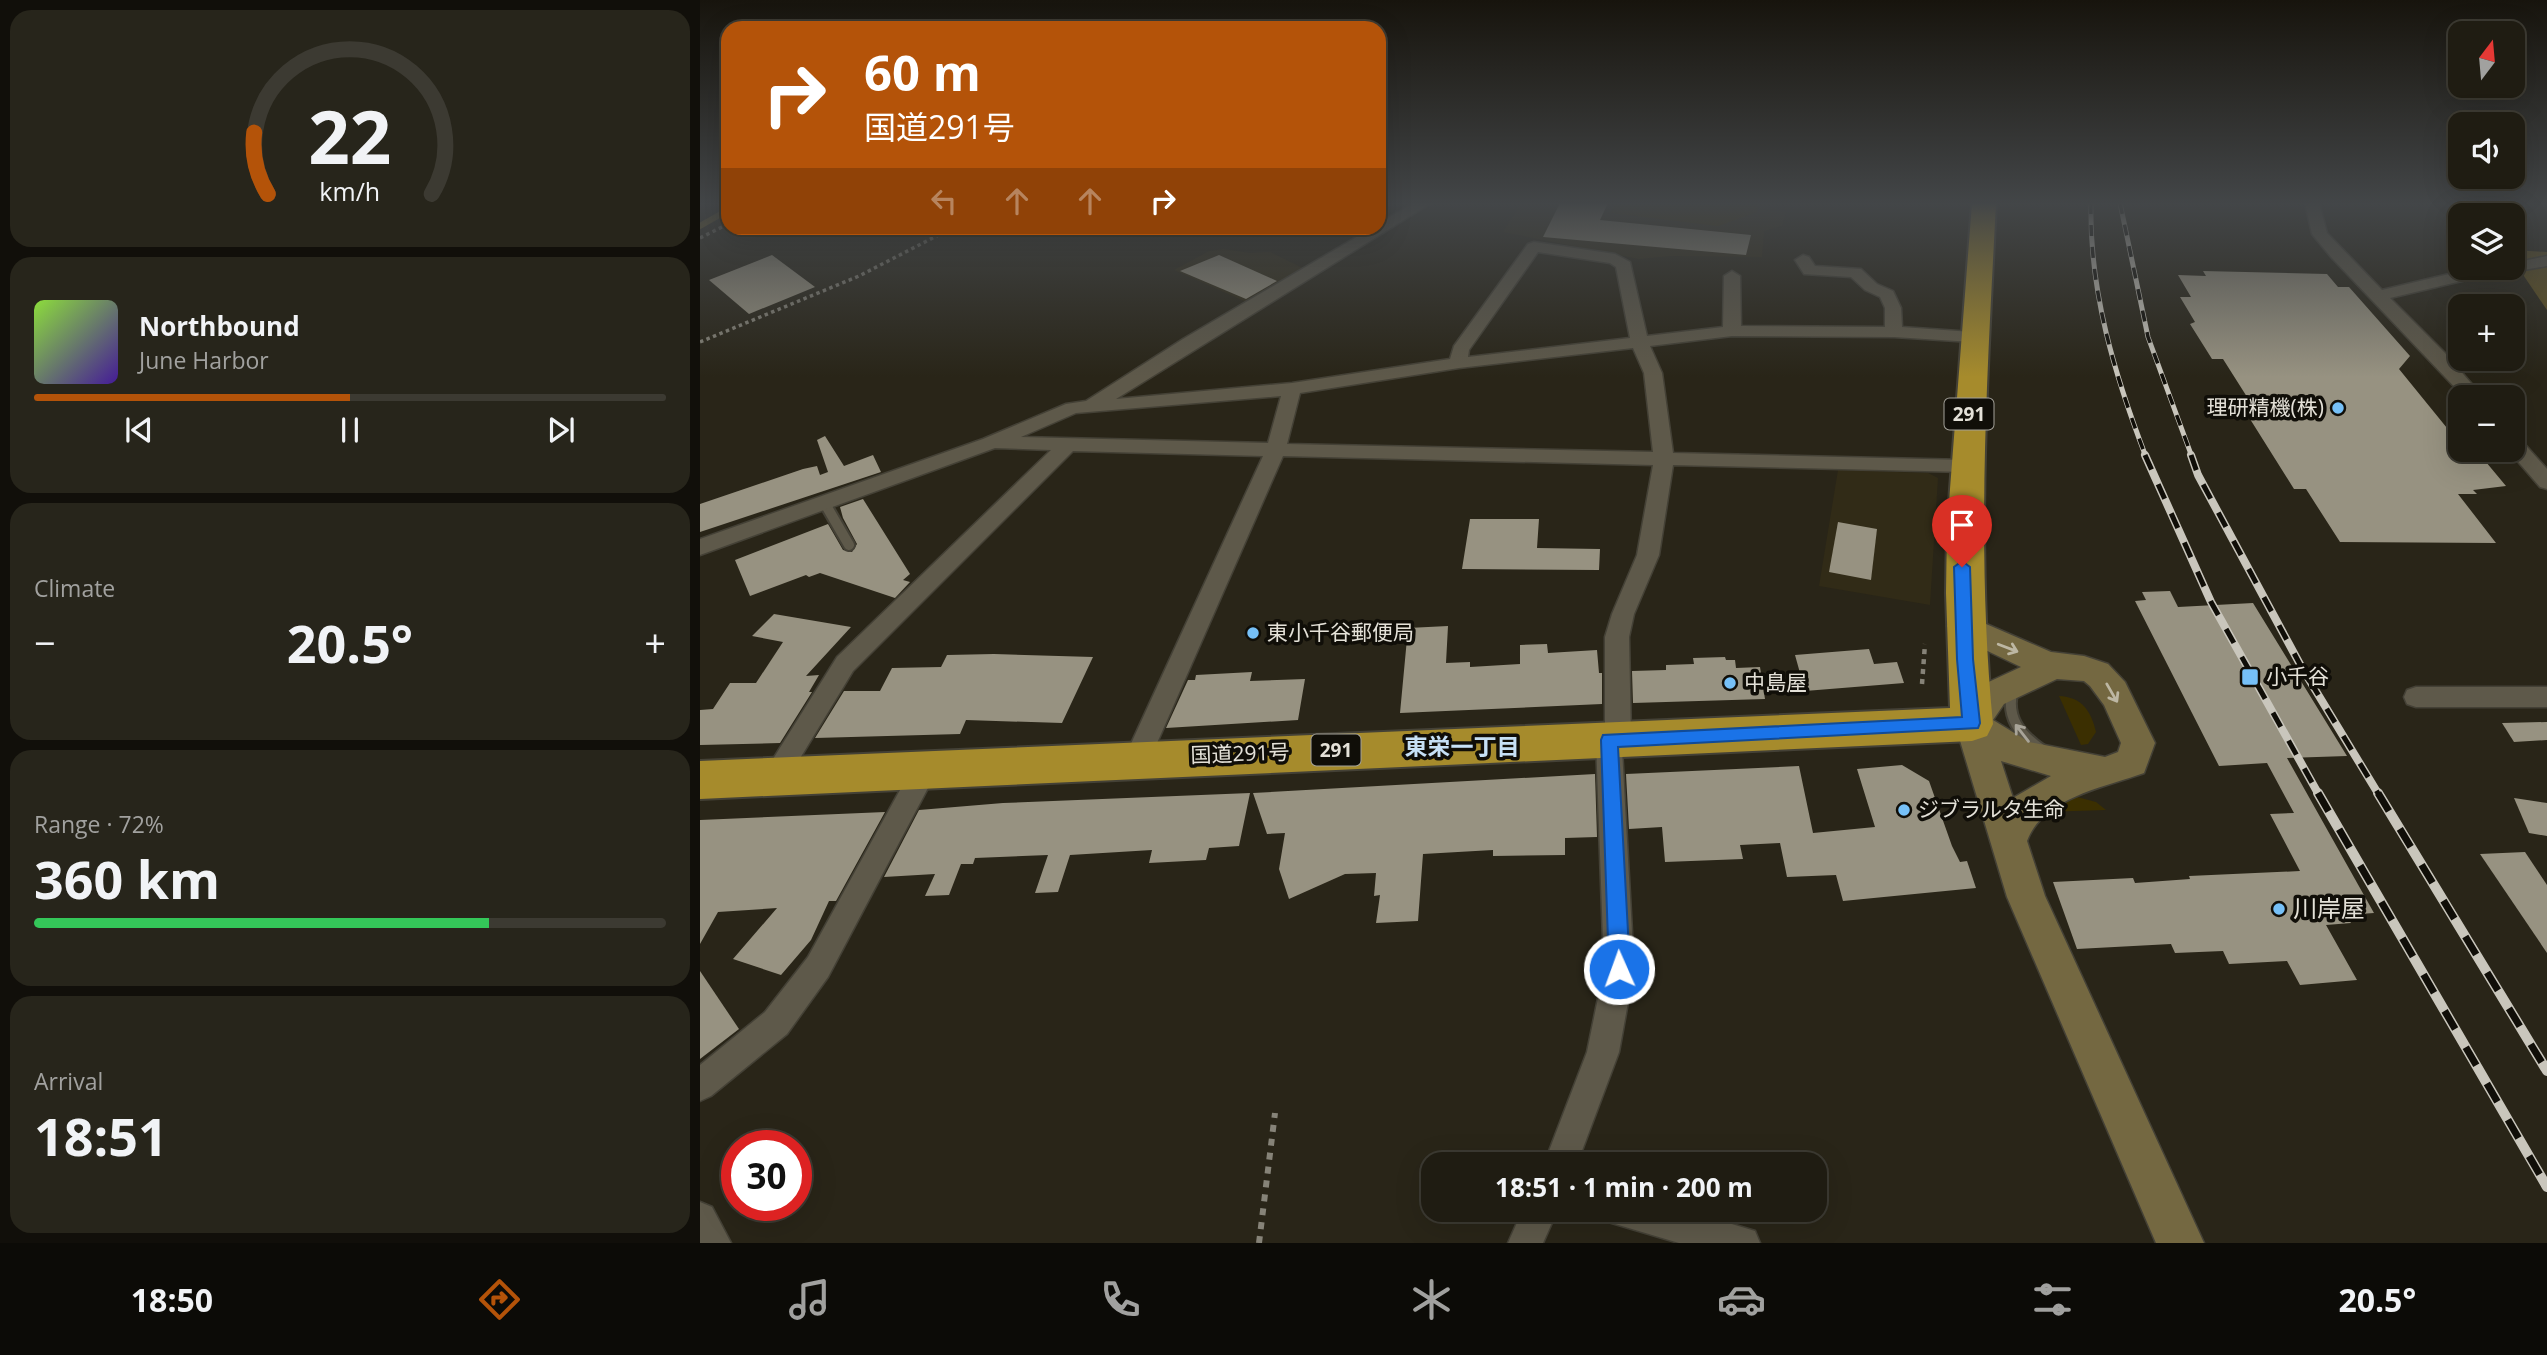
<!DOCTYPE html>
<html lang="en">
<head>
<meta charset="utf-8">
<style>
  :root { --surface:#1f1c12; --page:#27251b; --text:#f1f3f6; --muted:#a1a19f; --line:#3c3a32; --accent:#b45309 }
  body { margin:0; font-family:"Open Sans","Noto Sans JP",sans-serif; background:var(--page); color:var(--text); height:100vh; display:flex; flex-direction:column; font-size:26px; white-space:nowrap }
  * { box-sizing:border-box; margin:0 }
  p { font-size:23px; color:var(--muted) }
  .icon { flex:none; width:38px; height:38px; fill:none; stroke:currentColor; stroke-width:2; stroke-linecap:round; stroke-linejoin:round }
  .map { position:relative; flex:1; overflow:hidden }
  .side { display:flex; flex-direction:column; gap:10px; padding:10px; background:#110f0a; width:700px }
  .side>* { flex:none }
  .top-card { position:absolute; left:21px; top:21px; width:665px; height:214px; border-radius:21px; box-shadow:0 7px 28px #0002,0 0 0 2px var(--line); background:#b45309; color:#fff; overflow:hidden }
  .needle { width:46px; rotate:16deg }
  .fabs { position:absolute; left:1748px; top:21px; display:grid; gap:14px }
  .fabs a { display:grid; place-items:center; width:77px; height:77px; border-radius:14px; background:var(--surface); box-shadow:0 7px 28px #0002,0 0 0 2px var(--line); font-size:35px }
  .speed { position:absolute; left:21px; top:1130px; display:flex; gap:14px; font-size:35px; font-weight:700; text-align:center }
  .speed>* { display:grid; place-content:center; width:91px; height:91px; border-radius:50%; background:var(--surface); box-shadow:0 7px 28px #0002,0 0 0 2px var(--line); line-height:1 }
  .speed .limit { border:10px solid #d22; background:#fff; color:#111 }
  .pin { position:absolute; display:grid; place-items:center; width:60px; height:60px; color:#fff; margin:-72px -30px; border-radius:50% 50% 50% 0; rotate:-45deg; box-shadow:0 0 7px #0007 }
  .pin .icon { rotate:45deg }
  .me { position:absolute; width:77px; margin:-38px; rotate:358deg; stroke-linejoin:round; filter:drop-shadow(0 0 5px #0008) }
  .turn { display:flex; align-items:center; gap:24px; height:147px; padding:0 28px; font-size:32px }
  .turn .icon { width:91px; height:91px; stroke-width:2.5 }
  .turn b { display:block; font-size:49px; line-height:60px }
  .lanes { display:flex; align-items:center; height:66px; padding:0 28px; background:#0003; justify-content:center; gap:35px; direction:ltr }
  .lanes .off { opacity:.35 }
  .big { font-size:52px; font-weight:700; line-height:1.1 }
  .side .card { flex:1; display:flex; flex-direction:column; justify-content:center; gap:10px; min-width:0; padding:0 24px; border-radius:21px; background:var(--page) }
  .side .dial { align-items:center; gap:0 }
  .dial svg { height:182px; overflow:visible; fill:none; stroke:var(--line); stroke-width:7; stroke-linecap:round; text-anchor:middle }
  .dial text { fill:var(--text); stroke:none }
  .song { display:flex; align-items:center; gap:21px }
  .cover { width:84px; height:84px; border-radius:10px; background:linear-gradient(135deg,hsl(90 70% 55%),hsl(260 70% 35%)) }
  .played { height:7px; border-radius:4px; background:linear-gradient(90deg,var(--accent) 50%,var(--line) 50%) }
  .keys { display:flex; justify-content:space-around; direction:ltr }
  .heat { display:flex; justify-content:space-between; align-items:center; font-size:38px; direction:ltr }
  .charge { height:10px; border-radius:5px; background:linear-gradient(90deg,#34c759 72%,var(--line) 0) }
  .trip { position:absolute; left:721px; top:1152px; width:406px; height:70px; border-radius:21px; background:var(--surface); box-shadow:0 7px 28px #0002,0 0 0 2px var(--line); font-weight:700; line-height:70px; text-align:center }
  .dock { display:flex; height:112px; justify-content:space-around; align-items:center; background:#0c0b07; color:var(--muted) }
  .dock .icon { width:49px; height:49px }
  .dock .current { color:var(--accent) }
  .dock b { font-size:32px; color:var(--text) }
  main { display:flex; flex:1; min-height:0 }
  .map>svg:first-child { display:block }
  .built { fill:#312b17 }
  .green { fill:#3b2f01 }
  .forest { fill:#63531f }
  .lines { fill:none; stroke-linecap:round; stroke-linejoin:round }
  .stream { stroke:#867023; stroke-width:6 }
  .building { fill:#979281 }
  .lane-casing { stroke:#444136; stroke-width:14 }
  .street-casing { stroke:#444136; stroke-width:3 }
  .secondary-casing { stroke:#444136; stroke-width:3 }
  .highway-casing { stroke:#444136; stroke-width:4 }
  .path-far2 { stroke:#868378; stroke-width:3.5; stroke-dasharray:3.5 3.5; stroke-linecap:butt }
  .path-far1 { stroke:#868378; stroke-width:4.5; stroke-dasharray:5 5; stroke-linecap:butt }
  .path { stroke:#868378; stroke-width:6; stroke-dasharray:7 7; stroke-linecap:butt }
  .lane { stroke:#5e594a; stroke-width:10 }
  .street { fill:#5e594a; fill-rule:evenodd }
  .secondary { fill:#746841; fill-rule:evenodd }
  .highway { fill:#a68b2c; fill-rule:evenodd }
  .rail-far2-casing { stroke:#c9c6bc; stroke-width:5 }
  .rail-far1-casing { stroke:#c9c6bc; stroke-width:8 }
  .rail-casing { stroke:#c9c6bc; stroke-width:10 }
  .rail-far2 { stroke:#100e08; stroke-width:3.5; stroke-dasharray:11; stroke-linecap:butt }
  .rail-far1 { stroke:#100e08; stroke-width:5; stroke-dasharray:16; stroke-linecap:butt }
  .rail { stroke:#100e08; stroke-width:7; stroke-dasharray:21; stroke-linecap:butt }
  .oneway { stroke:#bdb7a3 }
  .oneway2 { stroke:#a8a498 }
  .route { fill:#1a73e8; stroke:#114b97; stroke-width:2 }
  .poi-dot { fill:#76c0f7; stroke:#100e08; stroke-width:2.5 }
  .labels { text-anchor:middle; stroke-width:7; stroke-linejoin:round; paint-order:stroke }
  .shield { fill:#100e08; stroke:#a4a29a; stroke-width:2 }
  .shield-label { font-size:19px; font-weight:bold; fill:#e4e1d8 }
  .poi-label { font-size:21px; fill:#e4e1d8; stroke:#100e08; text-anchor:start }
  .street-label { font-size:21px; fill:#e4e1d8; stroke:#100e08 }
  .neighbourhood-label { font-size:23px; font-weight:bold; fill:#c6e0f5; stroke:#100e08 }
  .near-poi-label { font-size:24px; fill:#e4e1d8; stroke:#100e08; text-anchor:start }
</style>
</head>
<body>
<main>
<section class="side">
<div class="card dial"><svg viewBox="0 0 100 80">
<path d="M14 69A42 42 0 1 1 86 69"/>
<path d="M14 69A42 42 0 0 1 8 42" stroke="#b45309"/>
<text x="50" y="56" font-size="32" font-weight="700">22</text>
<text x="50" y="72" font-size="11">km/h</text>
</svg></div>
<div class="card">
<div class="song"><i class="cover"></i><div><b>Northbound</b><p>June Harbor</p></div></div>
<div class="played"></div>
<div class="keys"><svg class="icon" aria-label="previous" viewBox="0 0 24 24"><path d="M18 5L8 12l10 7zM5 5v14"/></svg><svg class="icon" aria-label="pause" viewBox="0 0 24 24"><path d="M8 5v14M16 5v14"/></svg><svg class="icon" aria-label="next" viewBox="0 0 24 24"><path d="M6 5l10 7-10 7zM19 5v14"/></svg></div>
</div>
<div class="card"><p>Climate</p>
<div class="heat"><a>−</a><b class="big">20.5°</b><a>+</a></div>
</div>
<div class="card"><p>Range · 72%</p><b class="big">360 km</b><div class="charge"></div></div>
<div class="card"><p>Arrival</p><b class="big">18:51</b></div>
</section>
<div class="map">
<svg width="1847" height="1243" viewBox="0 0 1847 1243">
  <rect width="100%" height="100%" fill="#292518"/>
  <g class="built">
    <polygon points="821,203 1067,203 1065,210 1086,212 1082,226 1064,231 1062,257 971,256 939,259 803,232"/>
    <polygon points="524,249 550,253 570,252 609,271 551,304 474,270 509,251"/>
    <polygon points="1138,470 1228,473 1238,478 1230,605 1119,586"/>
  </g>
  <g class="green">
    <polygon points="916,203 1059,203 1057,212 1018,226 911,213"/>
    <path d="M1359,696C1382,697 1391,711 1396,732L1388,744L1381,745Z"/>
    <polygon points="1377,797 1396,802 1406,810 1344,812 1363,798"/>
  </g>
  <polygon class="forest" points="1813,250 1847,252 1847,310 1813,260"/>
  <g class="lines">
    <polyline class="stream" points="0,226 28,210"/>
  </g>
  <g class="building">
    <polygon points="860,203 908,203 900,220 1051,235 1046,255 843,237"/>
    <polygon points="72,255 115,287 49,314 9,280"/>
    <polygon points="519,255 577,281 546,299 480,271"/>
    <polygon points="1503,271 1627,274 1638,287 1649,287 1710,356 1699,369 1760,444 1760,450 1776,450 1806,486 1773,490 1777,494 1758,494 1796,543 1640,542 1606,489 1594,489 1550,419 1561,419 1523,359 1512,359 1490,324 1495,322 1480,297 1491,297 1478,275 1506,276"/>
    <polygon points="125,436 144,466 173,455 181,472 0,532 0,504 103,469 117,466 120,475 128,472 117,440"/>
    <polygon points="163,499 210,574 203,580 210,582 195,598 120,573 109,577 106,575 50,596 35,560 128,524 143,550 152,552 157,544 143,518 140,507"/>
    <polygon points="770,519 839,519 837,548 900,549 899,570 762,569"/>
    <polygon points="1138,522 1177,529 1171,580 1129,572"/>
    <polygon points="1470,591 1478,607 1553,603 1647,756 1587,758 1674,913 1646,915 1651,923 1626,925 1657,980 1600,985 1587,961 1529,964 1523,951 1475,953 1471,944 1377,949 1353,882 1433,878 1435,883 1490,879 1489,876 1600,871 1570,814 1594,813 1567,763 1519,766 1435,601 1446,600 1442,592"/>
    <polygon points="74,614 151,627 106,676 119,675 109,692 112,692 80,743 0,745 0,710 13,709 30,683 56,683 83,642 52,636"/>
    <polygon points="748,626 746,663 770,662 770,667 820,664 820,645 847,644 848,653 897,650 899,673 902,673 902,704 700,713 708,628"/>
    <polygon points="1169,649 1174,664 1197,662 1204,683 1105,691 1095,655"/>
    <polygon points="294,654 393,657 362,723 266,720 260,734 115,738 144,691 180,691 192,668 241,667 247,655"/>
    <polygon points="1025,657 1026,660 1035,660 1036,668 1060,667 1065,699 933,703 932,671 966,670 966,665 994,664 993,658"/>
    <polygon points="552,672 550,681 605,679 598,720 466,728 488,680 495,680 496,675"/>
    <polygon points="1847,722 1847,740 1814,742 1802,723"/>
    <polygon points="1202,765 1229,781 1252,846 1260,862 1267,861 1276,888 1143,901 1136,875 1087,877 1080,843 1040,845 1043,859 965,862 962,827 929,829 926,774 1099,766 1113,833 1175,827 1157,769"/>
    <polygon points="895,774 897,837 865,838 865,855 793,856 793,850 723,854 718,921 676,923 680,895 674,896 676,873 645,874 589,899 579,869 585,833 567,834 553,793"/>
    <polygon points="550,793 539,846 509,848 506,860 449,863 452,850 370,855 358,892 335,893 348,855 275,858 273,864 261,864 249,895 225,896 235,874 184,877 219,810 303,803"/>
    <polygon points="1814,798 1847,803 1847,836 1829,833"/>
    <polygon points="185,812 136,901 129,901 111,940 81,975 33,959 77,908 18,912 0,944 0,820"/>
    <polygon points="1825,852 1847,885 1847,953 1780,854"/>
    <polygon points="0,971 39,1029 0,1059"/>
  </g>
  <g class="lines">
    <g class="lane-casing">
      <g id="lane">
        <polyline points="124,502 149,545"/>
        <path d="M1313,689C1305,717 1320,735 1342,750"/>
      </g>
    </g>
    <g class="street-casing">
      <g id="street">
        <path d="M714,203H731L416,399L592,383L750,359L754,346L828,244L834,242L915,254L930,262L947,336L1023,327L1024,276L1032,271L1040,276L1041,326L1185,327V308L1180,297L1165,290L1151,277L1104,274L1095,260L1103,255L1109,257L1115,266L1161,269L1177,284L1193,291L1201,308L1202,327L1272,332L1281,337L1272,342L1194,337L1032,336L950,346L962,373L973,453L1266,460L1276,466L1266,472L973,465L959,555L934,614L929,637L931,740L922,749L934,969L919,1052L877,1164H844L887,1052L904,969L896,740L900,733L905,731V637L912,614L937,555L953,465L583,456L450,759L446,767L437,770L428,767L424,759L563,456L373,451L153,671L85,783L76,786L67,783L63,775L137,657L351,450L295,448L0,555V539L283,439L366,404L386,401L483,339L672,228H679V223ZM838,252L910,263L916,267L930,338L768,357L769,350ZM933,348L944,373L953,452L587,444L600,393L759,368ZM581,396L568,443L321,437L376,413Z"/>
        <polygon points="1605,203 1619,203 1627,233 1682,290 1766,270 1813,268 1813,263 1847,256 1847,266 1766,280 1690,298 1745,353 1783,397 1764,397 1631,257 1612,234"/>
        <polygon points="1813,437 1820,439 1847,469 1847,489 1840,487 1808,450 1813,450"/>
        <polygon points="1716,687 1847,687 1847,707 1716,707 1707,704 1704,697 1707,690"/>
        <polygon points="225,758 234,761 238,769 128,977 87,1034 11,1096 0,1101 0,1065 65,1012 108,957 216,761"/>
        <polygon points="0,1202 12,1207 31,1243 0,1243"/>
        <polygon points="823,1209 858,1209 843,1243 808,1243"/>
        <polygon points="900,1209 982,1209 1055,1231 1060,1243 979,1243 905,1221"/>
      </g>
    </g>
    <g class="secondary-casing">
      <path id="secondary" d="M1263,614L1351,652L1384,656L1408,664L1425,682L1455,743L1444,773C1406,787 1343,797 1327,841L1345,896L1504,1243H1456L1307,897L1255,724L1280,686L1321,667L1252,634L1247,626L1252,618ZM1357,679L1384,681L1390,686L1404,705L1421,743L1418,752L1405,757L1329,742L1293,720L1304,704ZM1301,761L1351,776L1313,798Z"/>
    </g>
    <g class="highway-casing">
      <path id="highway" d="M1272,203H1296C1287,377 1276,550 1293,724L1287,736L1272,741L0,799V761L1250,708L1246,593L1247,528Z"/>
    </g>
    <g class="path-far2">
      <polyline points="0,238 28,224"/>
      <polyline points="0,342 159,276 252,228"/>
    </g>
    <polyline class="path-far1" points="1222,684 1225,644"/>
    <polyline class="path" points="559,1243 575,1113"/>
    <use href="#lane" class="lane"/>
    <use href="#street" class="street"/>
    <use href="#secondary" class="secondary"/>
    <use href="#highway" class="highway"/>
    <g class="rail-far2-casing">
      <g id="rail-far2">
        <path d="M1391,203C1389,291 1415,376 1446,457"/>
        <polyline points="1420,203 1448,337 1492,457"/>
      </g>
    </g>
    <g class="rail-far1-casing">
      <g id="rail-far1">
        <polyline points="1445,455 1511,602 1619,795"/>
        <polyline points="1491,455 1498,475 1602,668 1679,795"/>
      </g>
    </g>
    <g class="rail-casing">
      <g id="rail">
        <polyline points="1618,793 1847,1187"/>
        <polyline points="1678,793 1847,1071"/>
      </g>
    </g>
    <use href="#rail-far2" class="rail-far2"/>
    <use href="#rail-far1" class="rail-far1"/>
    <use href="#rail" class="rail"/>
  </g>
  <defs><path id="oneway-shaft" d="M-6 0H5M1.5-3L5.5 0L1.5 3" fill="none" stroke-width="1.6" stroke-linecap="round" stroke-linejoin="round" transform="scale(1.75)"/></defs>
  <g class="oneway">
    <use href="#oneway-shaft" transform="translate(1308 648) rotate(21)"/>
    <use href="#oneway-shaft" transform="translate(1412 693) rotate(60)"/>
  </g>
  <use class="oneway2" href="#oneway-shaft" transform="translate(1322 733) rotate(-128)"/>
  <linearGradient id="sky" x2="0" y2="1"><stop stop-color="#17140d"/><stop offset="0.54" stop-color="#434648"/><stop offset="1" stop-color="#434648" stop-opacity="0"/></linearGradient>
  <rect width="1847" height="377" fill="url(#sky)"/>
  <polygon class="route" points="1262,561 1270,567 1273,659 1280,723 1278,728 918,747 930,969 927,976 919,979 912,976 909,969 901,740 903,735 1262,717 1257,659 1254,567"/>
  <g class="poi-dot">
    <circle cx="1638" cy="408" r="7"/>
    <circle cx="553" cy="633" r="7"/>
    <rect x="1541" y="668" width="18" height="18" rx="3.5"/>
    <circle cx="1030" cy="683" r="7"/>
    <circle cx="1204" cy="810" r="7"/>
    <circle cx="1579" cy="909" r="7"/>
  </g>
  <g class="labels">
    <g class="shield">
      <rect x="1244.5" y="398.5" width="49" height="31" rx="5"/>
      <rect x="611.5" y="734.5" width="49" height="31" rx="5"/>
    </g>
    <g class="shield-label">
      <text x="1269" y="421">291</text>
      <text x="636" y="757">291</text>
    </g>
    <g class="poi-label">
      <text x="1624" y="415" text-anchor="end">理研精機(株)</text>
      <text x="567" y="640">東小千谷郵便局</text>
      <text x="1566" y="684">小千谷</text>
      <text x="1044" y="690">中島屋</text>
      <text x="1218" y="817">ジブラルタ生命</text>
    </g>
    <g class="street-label">
      <text transform="translate(540 754) rotate(-2)" y="7">国道291号</text>
    </g>
    <g class="neighbourhood-label">
      <text x="762" y="755">東栄一丁目</text>
    </g>
    <g class="near-poi-label">
      <text x="1593" y="917">川岸屋</text>
    </g>
  </g>
</svg>
<div class="fabs">
<a><svg class="needle" viewBox="-14 -14 28 28"><path d="M0-13l5 13h-10z" fill="#e53935"/><path d="M0 13l5-13h-10z" fill="#a1a19f"/></svg></a>
<a><svg class="icon" aria-label="sound" viewBox="0 0 24 24"><path d="M4 9h4l5-4v14l-5-4H4zM17 9q2 3 0 6"/></svg></a>
<a><svg class="icon" aria-label="layers" viewBox="0 0 24 24"><path d="M12 4l9 5-9 5-9-5zM3 14l9 5 9-5"/></svg></a>
<a>+</a>
<a>−</a>
</div>
<div class="speed"><div class="limit">30</div></div>
<div class="pin" style="left:1262px;top:567px;background:#d93025"><svg class="icon" aria-label="arrive" viewBox="0 0 24 24"><path d="M6 21V4h12l-3 4 3 4H6"/></svg></div>
<svg class="me" style="left:919px;top:969px" viewBox="-20 -20 40 40"><circle r="17" fill="#1a73e8" stroke="#fff" stroke-width="3"/><path d="M0-11L8 9 0 5-8 9z" fill="#fff"/></svg>
<div class="trip">18:51 · 1 min · 200 m</div>
<div class="top-card">
<div class="turn"><svg class="icon" aria-label="right" viewBox="0 0 24 24"><path d="M7 20v-9h11M14 6l5 5-5 5"/></svg><div><b>60 m</b>国道291号</div></div>
<div class="lanes"><svg class="icon off" aria-label="left" viewBox="0 0 24 24"><path d="M17 20v-9H6M10 6l-5 5 5 5"/></svg><svg class="icon off" aria-label="ahead" viewBox="0 0 24 24"><path d="M12 20V5M6 11l6-6 6 6"/></svg><svg class="icon off" aria-label="ahead" viewBox="0 0 24 24"><path d="M12 20V5M6 11l6-6 6 6"/></svg><svg class="icon" aria-label="right" viewBox="0 0 24 24"><path d="M7 20v-9h11M14 6l5 5-5 5"/></svg></div>
</div>
</div>
</main>
<nav class="dock">
<b>18:50</b>
<svg class="icon current" aria-label="directions" viewBox="0 0 24 24"><path d="M12 3l9 9-9 9-9-9zM9 14v-3h6M13 9l2 2-2 2"/></svg>
<svg class="icon" aria-label="music" viewBox="0 0 24 24"><path d="M9 18V5l10-2v13"/><circle cx="6" cy="18" r="3"/><circle cx="16" cy="16" r="3"/></svg>
<svg class="icon" aria-label="phone" viewBox="0 0 24 24"><path d="M5 4h4l2 5-3 2q2 4 5 5l2-3 5 2v4C11 20 4 13 5 4z"/></svg>
<svg class="icon" aria-label="climate" viewBox="0 0 24 24"><path d="M12 3v18M4 7l16 10M4 17L20 7"/></svg>
<svg class="icon" aria-label="car" viewBox="0 0 24 24"><path d="M5 17H2v-5l4-1 3-4h7l3 4 3 1v5h-3M9 17h6M6 11h13"/><circle cx="7" cy="17" r="2"/><circle cx="17" cy="17" r="2"/></svg>
<svg class="icon" aria-label="filters" viewBox="0 0 24 24"><path d="M4 7h16M4 17h16"/><circle cx="9" cy="7" r="2"/><circle cx="15" cy="17" r="2"/></svg>
<b>20.5°</b>
</nav>
</body>
</html>
